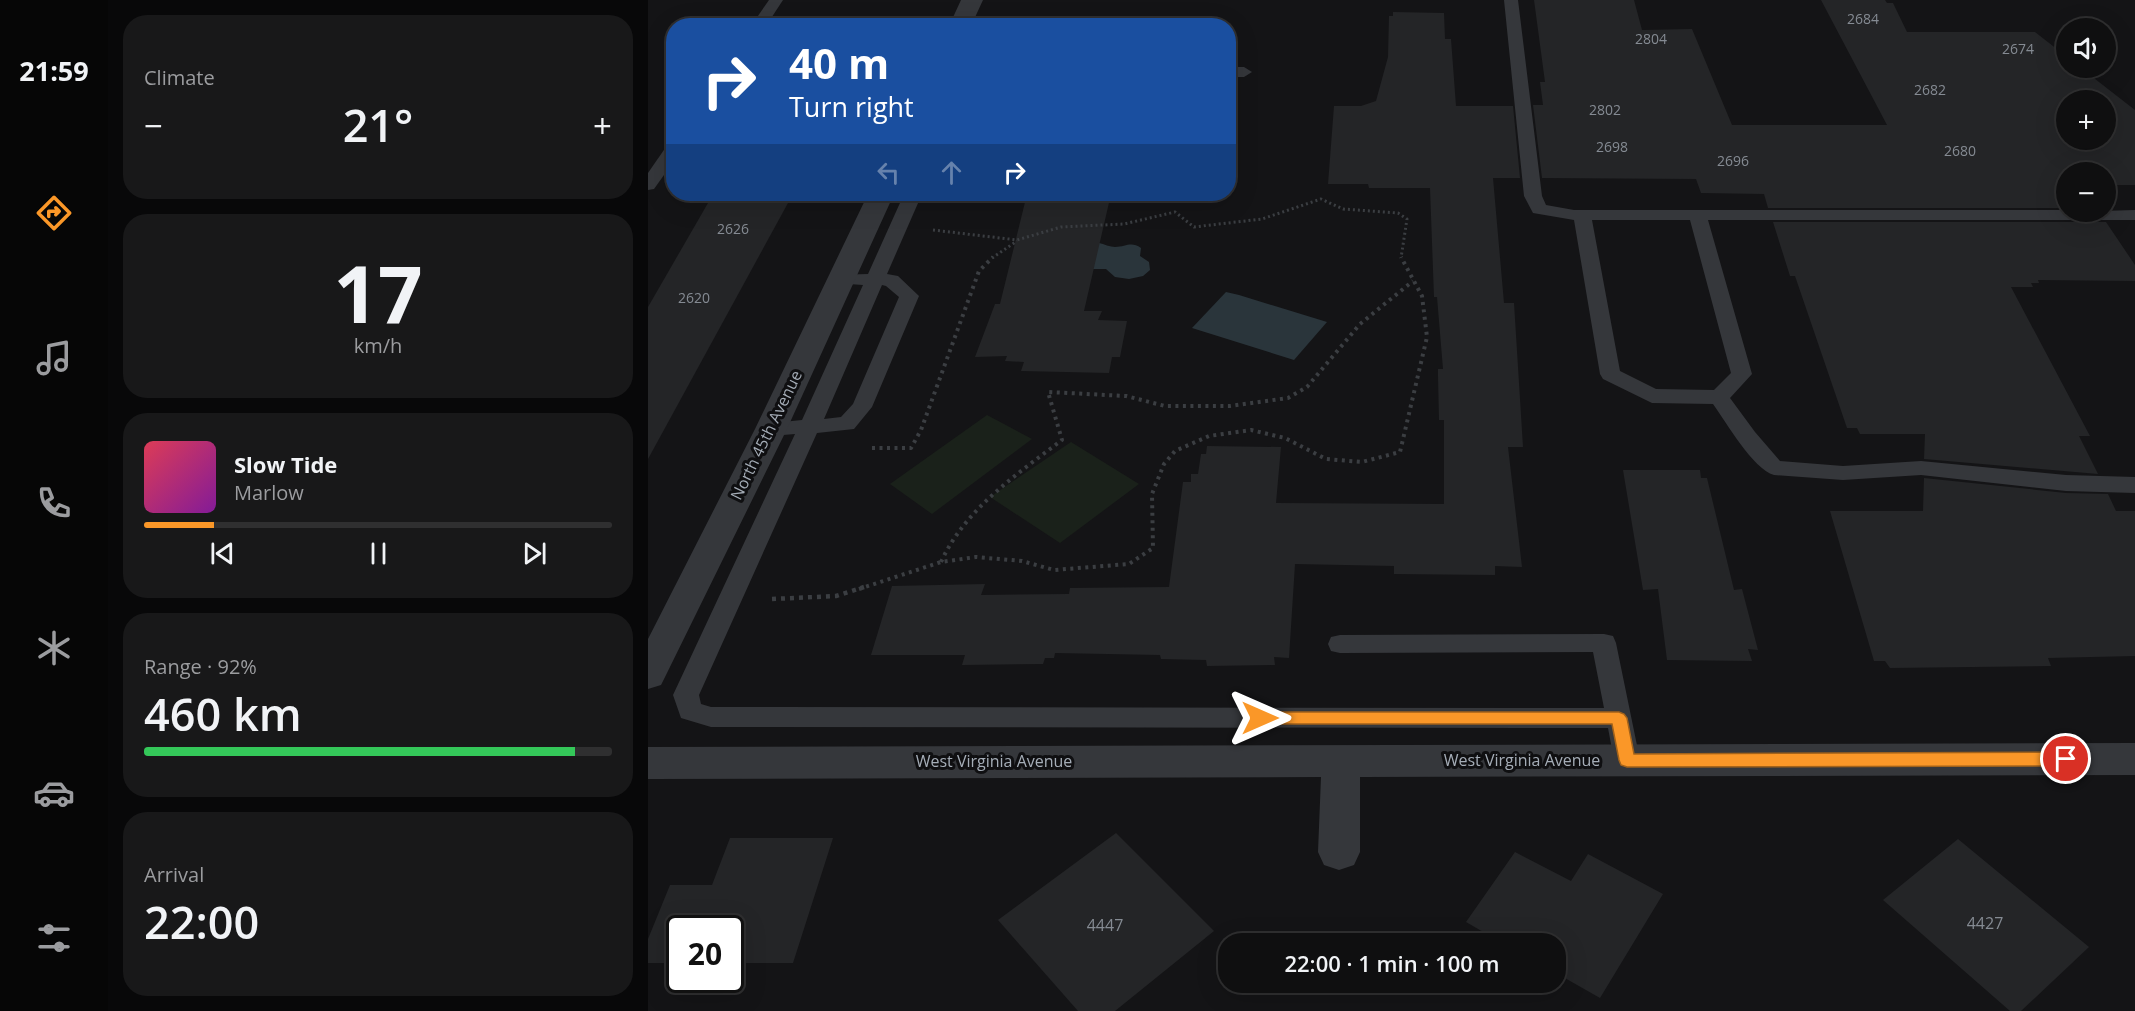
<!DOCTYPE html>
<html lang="en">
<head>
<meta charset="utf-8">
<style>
  :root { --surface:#0f0f10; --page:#181819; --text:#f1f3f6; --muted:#9b9c9f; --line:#2f2f30; --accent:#fa9728 }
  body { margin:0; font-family:"Open Sans",sans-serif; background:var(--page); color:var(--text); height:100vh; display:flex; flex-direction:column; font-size:22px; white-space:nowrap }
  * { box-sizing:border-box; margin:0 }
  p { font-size:20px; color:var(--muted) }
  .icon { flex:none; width:33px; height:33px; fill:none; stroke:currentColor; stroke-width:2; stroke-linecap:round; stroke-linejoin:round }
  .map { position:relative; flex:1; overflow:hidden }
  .side { display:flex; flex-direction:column; gap:15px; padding:15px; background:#080809; width:540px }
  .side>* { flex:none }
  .banner { position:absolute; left:18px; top:18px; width:570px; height:183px; border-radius:24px; box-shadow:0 6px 24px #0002,0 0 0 2px var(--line); background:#1a4fa0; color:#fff; overflow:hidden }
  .buttons { position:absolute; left:1408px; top:18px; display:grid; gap:12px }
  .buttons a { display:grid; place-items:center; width:60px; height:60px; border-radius:50%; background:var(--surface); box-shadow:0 6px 24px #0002,0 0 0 2px var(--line); font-size:30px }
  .speed { position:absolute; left:18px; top:915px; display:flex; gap:12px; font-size:30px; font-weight:700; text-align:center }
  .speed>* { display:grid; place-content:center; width:78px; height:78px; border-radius:50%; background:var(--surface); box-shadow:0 6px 24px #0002,0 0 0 2px var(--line); line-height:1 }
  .speed .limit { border:3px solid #111; border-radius:9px; background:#fff; color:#111 }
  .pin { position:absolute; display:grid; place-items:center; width:51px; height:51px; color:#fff; margin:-26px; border:3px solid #fff; border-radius:50%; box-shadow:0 2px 6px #0007 }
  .me { position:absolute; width:66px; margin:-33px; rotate:90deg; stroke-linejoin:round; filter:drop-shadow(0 0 4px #0008) }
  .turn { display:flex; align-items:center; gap:21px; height:126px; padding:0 24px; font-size:27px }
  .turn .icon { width:78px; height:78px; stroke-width:2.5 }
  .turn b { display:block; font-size:42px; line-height:51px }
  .lanes { display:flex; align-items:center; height:57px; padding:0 24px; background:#0003; justify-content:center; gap:30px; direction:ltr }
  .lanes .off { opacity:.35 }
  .big { font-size:45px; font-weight:600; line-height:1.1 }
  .side .card { flex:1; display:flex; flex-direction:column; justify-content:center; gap:9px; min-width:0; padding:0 21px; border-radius:24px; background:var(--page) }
  .side .dial { align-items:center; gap:0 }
  .dial b { font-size:78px; line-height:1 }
  .song { display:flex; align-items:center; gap:18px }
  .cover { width:72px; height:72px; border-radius:9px; background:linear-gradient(135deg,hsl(350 70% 55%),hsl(290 70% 35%)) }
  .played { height:6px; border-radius:3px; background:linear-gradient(90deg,var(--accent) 15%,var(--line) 15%) }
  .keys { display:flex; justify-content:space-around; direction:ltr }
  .heat { display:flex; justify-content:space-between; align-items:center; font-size:33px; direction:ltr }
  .charge { height:9px; border-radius:4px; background:linear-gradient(90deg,#34c759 92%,var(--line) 0) }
  .trip { position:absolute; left:570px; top:933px; width:348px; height:60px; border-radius:24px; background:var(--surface); box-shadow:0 6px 24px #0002,0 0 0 2px var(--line); font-weight:600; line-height:60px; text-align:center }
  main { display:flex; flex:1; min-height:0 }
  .tabs { display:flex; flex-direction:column; width:108px; justify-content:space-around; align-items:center; background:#060606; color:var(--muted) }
  .tabs .icon { width:42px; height:42px }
  .tabs .selected { color:var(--accent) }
  .tabs b { font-size:27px; color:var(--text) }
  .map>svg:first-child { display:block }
  .green { fill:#1a211a }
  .water { fill:#2a353b }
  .building { fill:#242527; fill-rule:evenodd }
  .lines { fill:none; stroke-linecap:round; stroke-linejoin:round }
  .path-far2 { stroke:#3b3e42; stroke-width:3; stroke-dasharray:2 3; stroke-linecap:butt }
  .path-far1 { stroke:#3b3e42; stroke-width:4; stroke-dasharray:3 4.5; stroke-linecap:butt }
  .path { stroke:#3b3e42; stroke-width:4.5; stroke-dasharray:4 5; stroke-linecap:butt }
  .lane { fill:#35373b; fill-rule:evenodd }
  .street { fill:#35373b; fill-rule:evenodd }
  .route { fill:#fa9728; stroke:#a2621a; stroke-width:1.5 }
  .labels { text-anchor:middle; stroke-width:6; stroke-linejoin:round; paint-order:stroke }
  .number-label { font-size:14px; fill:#858b93 }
  .street-label { font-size:16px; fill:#a5adb7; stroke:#0f0f11 }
  .near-number-label { font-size:16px; fill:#858b93 }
</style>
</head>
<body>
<main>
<nav class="tabs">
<b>21:59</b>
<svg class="icon selected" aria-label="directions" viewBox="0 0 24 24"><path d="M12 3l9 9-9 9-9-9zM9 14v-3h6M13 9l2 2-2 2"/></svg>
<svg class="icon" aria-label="music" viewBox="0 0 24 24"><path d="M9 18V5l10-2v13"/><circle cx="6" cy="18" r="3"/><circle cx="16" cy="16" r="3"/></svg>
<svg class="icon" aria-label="phone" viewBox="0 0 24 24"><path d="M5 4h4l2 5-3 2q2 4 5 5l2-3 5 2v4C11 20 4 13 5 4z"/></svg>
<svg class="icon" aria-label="climate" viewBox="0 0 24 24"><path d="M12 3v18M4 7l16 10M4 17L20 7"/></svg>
<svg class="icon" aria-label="car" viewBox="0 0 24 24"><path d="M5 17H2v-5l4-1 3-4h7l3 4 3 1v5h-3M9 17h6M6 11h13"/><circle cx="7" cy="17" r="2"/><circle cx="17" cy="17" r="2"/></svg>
<svg class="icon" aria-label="filters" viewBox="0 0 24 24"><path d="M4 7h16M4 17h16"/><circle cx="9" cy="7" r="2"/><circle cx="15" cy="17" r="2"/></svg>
</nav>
<section class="side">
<div class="card"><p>Climate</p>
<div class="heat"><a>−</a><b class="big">21°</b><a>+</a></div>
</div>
<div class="card dial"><b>17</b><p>km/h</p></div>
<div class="card">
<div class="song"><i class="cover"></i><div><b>Slow Tide</b><p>Marlow</p></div></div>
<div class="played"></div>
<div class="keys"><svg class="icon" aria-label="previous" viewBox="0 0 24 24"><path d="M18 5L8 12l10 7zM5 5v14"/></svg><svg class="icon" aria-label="pause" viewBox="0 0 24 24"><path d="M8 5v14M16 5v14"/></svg><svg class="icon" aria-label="next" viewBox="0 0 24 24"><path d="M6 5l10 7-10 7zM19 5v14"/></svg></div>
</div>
<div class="card"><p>Range · 92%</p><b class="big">460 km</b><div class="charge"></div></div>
<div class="card"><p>Arrival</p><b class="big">22:00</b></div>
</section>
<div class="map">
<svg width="1487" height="1011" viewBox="0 0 1487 1011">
  <rect width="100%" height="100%" fill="#141416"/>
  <g class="green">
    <polygon points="339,415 384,439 284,514 242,484"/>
    <polygon points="423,442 491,484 412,543 342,497"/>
  </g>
  <g class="water">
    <path d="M451,243C456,244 462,247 467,247C478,247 483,241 493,248L492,256L501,262L502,270L495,276L481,279L467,277L458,269H442Z"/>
    <polygon points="578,292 591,295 679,322 646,360 544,328"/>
  </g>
  <g class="building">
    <path d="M886,0H986L994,30L1044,29L1084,125H1239L1173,0H1237L1239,3H1245L1259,32H1387L1419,57V68H1433L1487,110V185H1458V172H1419V208H1120L1116,194L1053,193L1048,179L894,178L885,105H895L892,82H897ZM1419,100H1458V140H1419Z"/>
    <polygon points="745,12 796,13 797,39 803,39 808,106 865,106 872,178 845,178 856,303 866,303 875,447 860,447 874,567 847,566 847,575 746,574 746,566 647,564 641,658 626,657 627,665 559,666 558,660 513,659 512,655 407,653 406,658 397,658 395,664 314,665 317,655 223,655 244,586 337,584 333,595 421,594 422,588 521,587 535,482 543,482 543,474 550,474 553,454 558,454 559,446 633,447 628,503 796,504 796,420 791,420 790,376 790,369 795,369 789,297 786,297 782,188 721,188 720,184 680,184 686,106 713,106 728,101 740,57 741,16 745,16"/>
    <polygon points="379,194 463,194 436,311 454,311 450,320 479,321 472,357 464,357 461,373 373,371 376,362 357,361 359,356 327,357 347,304 352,304"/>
    <polygon points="60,203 140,203 0,459 0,307"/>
    <polygon points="1125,222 1458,222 1487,265 1487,281 1390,280 1391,283 1383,283 1385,287 1363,287 1442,436 1431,436 1450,474 1276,459 1277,434 1212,434 1209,428 1199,428 1147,276 1142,276"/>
    <polygon points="975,470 1052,470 1053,478 1059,478 1086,590 1094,589 1110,650 1100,649 1104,661 1019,660 1010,589 995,590"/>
    <polygon points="1276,478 1418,493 1460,494 1468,511 1487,511 1487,656 1400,658 1403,666 1242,668 1237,661 1226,661 1182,511 1275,511"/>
    <polygon points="468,833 566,931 467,1011 430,1011 350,920"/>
    <polygon points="82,838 185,838 145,963 82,963 82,928 32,928 32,963 0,963 0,939 22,885 64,885"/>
    <polygon points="1310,839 1441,947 1373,1011 1362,1011 1235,900"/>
    <polygon points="867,852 923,881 940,854 1015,894 952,998 908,973 908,944 856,944 818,922"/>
  </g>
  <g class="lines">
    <g class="path-far2">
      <polyline points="285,230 369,240 413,227 476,224 527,212 546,227 614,219 673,199 695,209 750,213 759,219 753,258"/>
      <polyline points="344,258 369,241"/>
    </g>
    <g class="path-far1">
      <polyline points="224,448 263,448 273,430 331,271 345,257"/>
      <path d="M293,562C318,508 368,475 414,440L400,392L478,396L517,406H582L640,398L659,387L712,324L765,281"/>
      <polyline points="211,589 293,562 328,557 374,561 406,570 481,564 505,548 504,494 516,464 527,451 561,436 603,430 637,438 678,459 714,462 752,452 779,337 774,296 753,257"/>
    </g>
    <polyline class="path" points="124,599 188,596 216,587"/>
    <g class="lane">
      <polygon points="121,0 135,0 118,26 103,26"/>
      <path d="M856,0H870L894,196L898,205L926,210H1419V212L1487,210V220H1060L1104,374L1082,398L1107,432L1132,461L1195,466L1273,461L1418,475L1487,477V493L1418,491L1273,475L1195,480L1126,475C1105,469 1078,422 1065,404L1004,403L955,379L952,374L926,220L885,213L876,196ZM944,220H1042L1083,373L1066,390L1008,389L972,371Z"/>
      <polygon points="580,67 596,67 604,72 596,77 580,77"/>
      <polygon points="26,143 26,161 6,189 0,190 0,173 20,144"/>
      <path d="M256,194H274L239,274L250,276L271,296L224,407L206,429L169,433L51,695L53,704L63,707L956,708L945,652L692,653L683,651L680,644L683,637L692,635L956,634L965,636L968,643L992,760L988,768L979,771L970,768L966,760L960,728L63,727L33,718L25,695L147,434L123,436L115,434L112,429L115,424L154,420L215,285L186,283L184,279L186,275L220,274ZM234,285L238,286L251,297L205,404L193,417L176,419Z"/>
    </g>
    <g class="street">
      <polygon points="313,0 335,0 323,26 301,26"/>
      <polygon points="220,194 246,194 139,429 18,675 13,685 0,689 0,639 107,429"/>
      <polygon points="1487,743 1487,775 712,777 712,852 706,865 691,870 676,865 670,852 673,777 0,779 0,747"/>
    </g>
  </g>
  <polygon class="route" points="612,712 971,712 976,714 979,718 986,754 1418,752 1423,754 1426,759 1423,764 1418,766 979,767 973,765 971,760 964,724 612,724 607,722 605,718 607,713"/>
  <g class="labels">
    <g class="number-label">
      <text x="1215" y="24">2684</text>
      <text x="1003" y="44">2804</text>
      <text x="1370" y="54">2674</text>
      <text x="1282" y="95">2682</text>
      <text x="957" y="115">2802</text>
      <text x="964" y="152">2698</text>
      <text x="1312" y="156">2680</text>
      <text x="1085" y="166">2696</text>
      <text x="85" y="234">2626</text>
      <text x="46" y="303">2620</text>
    </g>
    <g class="street-label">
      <text transform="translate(118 435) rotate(-64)" y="6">North 45th Avenue</text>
      <text x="874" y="766">West Virginia Avenue</text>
      <text x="346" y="767">West Virginia Avenue</text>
    </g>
    <g class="near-number-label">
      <text x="1337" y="929">4427</text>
      <text x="457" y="931">4447</text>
    </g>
  </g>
</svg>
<div class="buttons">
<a><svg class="icon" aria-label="sound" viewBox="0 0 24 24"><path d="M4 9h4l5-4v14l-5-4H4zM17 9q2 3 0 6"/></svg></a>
<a>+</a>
<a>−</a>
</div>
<div class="speed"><div class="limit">20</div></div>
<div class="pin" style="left:1418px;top:759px;background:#d93025"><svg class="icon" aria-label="arrive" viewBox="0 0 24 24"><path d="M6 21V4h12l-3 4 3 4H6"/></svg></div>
<svg class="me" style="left:612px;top:718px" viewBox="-20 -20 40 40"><path d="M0-17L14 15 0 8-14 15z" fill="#fa9728" stroke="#fff" stroke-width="4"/></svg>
<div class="trip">22:00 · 1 min · 100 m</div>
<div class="banner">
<div class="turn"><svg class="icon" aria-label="right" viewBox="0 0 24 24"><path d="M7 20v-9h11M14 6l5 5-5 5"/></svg><div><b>40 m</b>Turn right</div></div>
<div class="lanes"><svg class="icon off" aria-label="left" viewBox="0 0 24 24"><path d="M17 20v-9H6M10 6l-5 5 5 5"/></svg><svg class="icon off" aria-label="ahead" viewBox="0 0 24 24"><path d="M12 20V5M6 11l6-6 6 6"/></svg><svg class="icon" aria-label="right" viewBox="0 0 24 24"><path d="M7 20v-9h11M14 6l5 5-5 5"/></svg></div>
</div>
</div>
</main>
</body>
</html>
